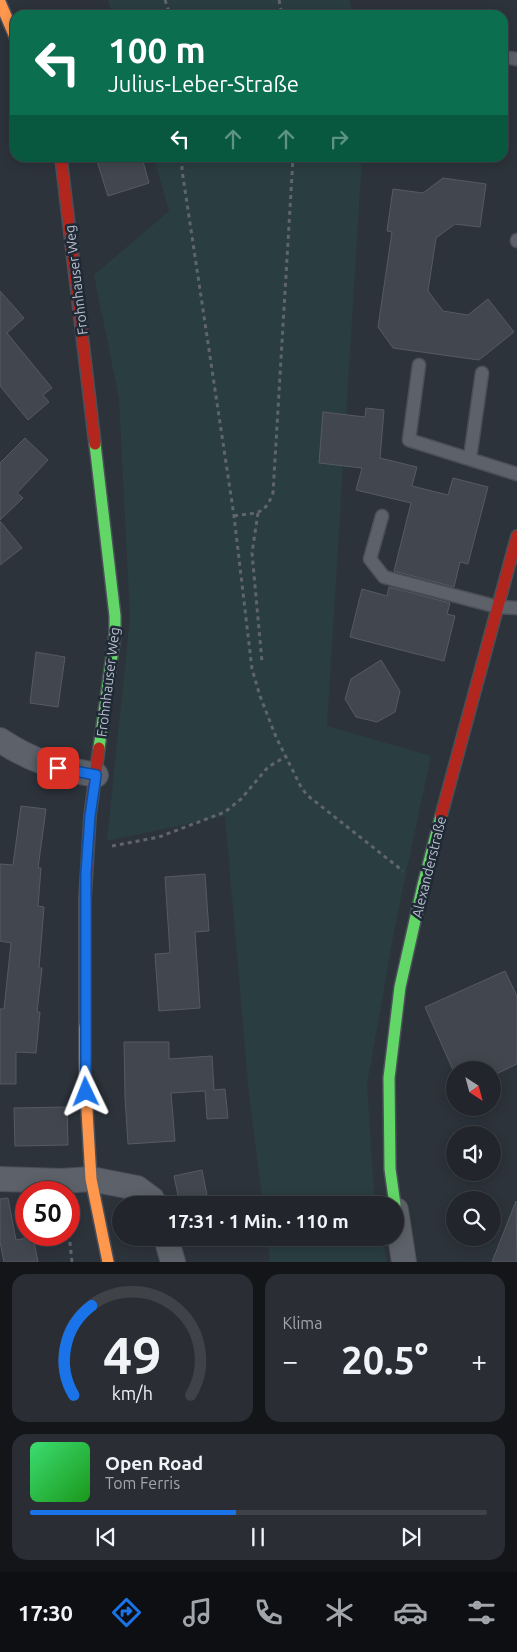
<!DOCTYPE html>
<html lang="de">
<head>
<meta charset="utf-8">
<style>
  :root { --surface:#22262c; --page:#2a2e34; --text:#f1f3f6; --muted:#a2a5a9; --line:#3f4348; --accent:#1a73e8 }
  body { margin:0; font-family:Ubuntu,sans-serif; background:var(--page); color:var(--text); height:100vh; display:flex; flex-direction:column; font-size:19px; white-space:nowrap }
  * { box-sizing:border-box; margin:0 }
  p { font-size:16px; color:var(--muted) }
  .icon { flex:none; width:28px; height:28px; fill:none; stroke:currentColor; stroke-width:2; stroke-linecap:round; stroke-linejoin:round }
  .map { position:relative; height:1262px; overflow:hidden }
  .side { display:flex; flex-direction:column; gap:12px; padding:12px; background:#131518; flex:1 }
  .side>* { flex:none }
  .top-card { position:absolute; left:10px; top:10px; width:498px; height:152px; border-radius:15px; box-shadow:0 2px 12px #0003,0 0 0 1px var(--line); background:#0b6e4f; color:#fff; overflow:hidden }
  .needle { width:32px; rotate:144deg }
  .tools { position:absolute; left:446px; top:1061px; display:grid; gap:10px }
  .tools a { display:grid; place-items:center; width:55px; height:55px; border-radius:50%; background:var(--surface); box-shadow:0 2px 12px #0003,0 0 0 1px var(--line); font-size:25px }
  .speed { position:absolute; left:15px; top:1181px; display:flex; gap:10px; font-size:25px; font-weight:700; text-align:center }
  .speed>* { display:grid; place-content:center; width:65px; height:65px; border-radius:50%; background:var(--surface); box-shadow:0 2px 12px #0003,0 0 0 1px var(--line); line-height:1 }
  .speed .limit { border:8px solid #d22; background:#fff; color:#111 }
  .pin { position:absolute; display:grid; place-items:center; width:42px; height:42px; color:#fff; margin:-21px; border-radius:10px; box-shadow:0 2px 8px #0006 }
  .me { position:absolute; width:55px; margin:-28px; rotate:358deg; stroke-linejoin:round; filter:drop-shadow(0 0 4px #0008) }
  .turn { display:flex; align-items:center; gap:18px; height:105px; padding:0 15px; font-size:22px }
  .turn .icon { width:65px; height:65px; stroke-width:2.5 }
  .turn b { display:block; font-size:35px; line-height:42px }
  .lanes { display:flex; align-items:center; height:48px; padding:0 15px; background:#0003; justify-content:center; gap:25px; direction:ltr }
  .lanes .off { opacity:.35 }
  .big { font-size:38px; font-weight:700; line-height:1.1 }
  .side .card { flex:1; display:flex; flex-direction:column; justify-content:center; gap:8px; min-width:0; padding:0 18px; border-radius:15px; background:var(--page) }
  .side .dial { align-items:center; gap:0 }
  .dial svg { height:130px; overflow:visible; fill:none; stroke:var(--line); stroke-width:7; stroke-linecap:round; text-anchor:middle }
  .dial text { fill:var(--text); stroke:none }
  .song { display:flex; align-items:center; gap:15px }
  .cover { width:60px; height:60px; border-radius:8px; background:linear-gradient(135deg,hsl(140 70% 55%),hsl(120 70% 35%)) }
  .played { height:5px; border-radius:2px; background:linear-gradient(90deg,var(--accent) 45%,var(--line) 45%) }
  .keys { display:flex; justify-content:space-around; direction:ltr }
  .heat { display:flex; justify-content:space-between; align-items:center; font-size:28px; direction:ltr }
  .side .tiles { flex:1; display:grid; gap:12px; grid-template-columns:1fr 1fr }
  .card:last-child { grid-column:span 2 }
  .trip { position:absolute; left:112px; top:1196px; width:292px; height:50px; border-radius:25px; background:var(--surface); box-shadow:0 2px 12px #0003,0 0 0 1px var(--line); font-weight:700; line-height:50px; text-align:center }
  .menu { display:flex; height:80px; justify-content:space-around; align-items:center; background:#0e0f12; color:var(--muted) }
  .menu .icon { width:35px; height:35px }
  .menu .selected { color:var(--accent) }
  .menu b { font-size:22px; color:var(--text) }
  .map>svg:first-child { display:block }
  .green { fill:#2a3d41 }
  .building { fill:#42474f; stroke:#555a63 }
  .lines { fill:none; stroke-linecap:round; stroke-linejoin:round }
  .lane-casing { stroke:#4b4f58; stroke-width:15 }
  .street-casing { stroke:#4b4f58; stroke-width:26 }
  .fast-casing { stroke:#4b4f58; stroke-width:14 }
  .slow-casing { stroke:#4b4f58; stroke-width:14 }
  .jam-casing { stroke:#4b4f58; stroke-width:14 }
  .path { stroke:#5f656b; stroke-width:3; stroke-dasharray:4 4; stroke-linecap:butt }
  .lane { stroke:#5d6169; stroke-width:12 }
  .street { stroke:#5d6169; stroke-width:24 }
  .fast { stroke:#63d668; stroke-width:11 }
  .slow { stroke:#ff974d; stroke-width:11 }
  .jam { stroke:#b3261e; stroke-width:11 }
  .route-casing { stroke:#114b97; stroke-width:12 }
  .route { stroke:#1a73e8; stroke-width:9 }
  .labels { text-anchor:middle; stroke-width:5; stroke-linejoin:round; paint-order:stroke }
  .street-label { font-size:14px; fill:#b8bfcb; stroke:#202936 }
</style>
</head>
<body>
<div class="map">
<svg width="517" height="1262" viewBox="0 0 517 1262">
  <rect width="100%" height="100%" fill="#2d333b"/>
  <g class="green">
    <polygon points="108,0 349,0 354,15 112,15"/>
    <polygon points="154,158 362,158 327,726 431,756 396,921 367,1085 375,1205 263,1205 249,1095 225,816 107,841 130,617 119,399 94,275 169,211"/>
    <polygon points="267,1238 382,1238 387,1262 270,1262"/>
  </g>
  <g class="building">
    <polygon points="96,158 142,158 149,183 108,196"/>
    <polygon points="443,178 486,184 480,227 455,224 436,238 428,291 443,311 468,315 488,299 514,332 479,360 393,348 378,327 392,232 387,231 393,189 423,193"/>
    <polygon points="0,291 24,318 7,333 52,388 43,395 49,402 28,420 0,386"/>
    <polygon points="366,408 384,410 380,458 417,467 412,486 448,495 453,478 488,487 468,564 460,562 454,587 394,571 411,503 356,490 362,468 319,463 323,412 365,417"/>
    <polygon points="25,438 48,460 17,493 23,498 0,520 0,463"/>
    <polygon points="0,521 22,548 0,565"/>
    <polygon points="389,587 450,603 447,614 455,616 444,661 350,637 362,589 387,596"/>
    <polygon points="36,652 65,657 58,707 30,703"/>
    <polygon points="381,660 400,691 395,712 377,722 356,717 345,699 351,679"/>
    <polygon points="21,806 46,809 38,868 41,868 38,906 44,907 39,968 42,968 37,1012 40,1012 36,1053 16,1052 16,1084 0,1084 0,1009 4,1009 11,943 0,941 0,864 13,865"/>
    <polygon points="205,874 209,931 195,932 200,1008 159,1011 155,954 170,953 165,877"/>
    <polygon points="505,971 517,996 517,1064 492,1076 492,1070 453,1070 425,1007"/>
    <polygon points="124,1042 169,1042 169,1059 212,1056 214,1090 225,1089 228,1118 207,1119 205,1091 171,1093 175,1141 128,1144 125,1097"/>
    <polygon points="67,1107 68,1145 15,1146 14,1108"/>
    <polygon points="202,1170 209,1205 180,1205 174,1176"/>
    <polygon points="8,1198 16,1240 33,1237 38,1262 4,1262 0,1242 0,1199"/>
    <polygon points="516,1201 517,1262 492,1262"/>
  </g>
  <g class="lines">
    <g class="lane-casing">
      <g id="lane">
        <polyline points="502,57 517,59"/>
        <polyline points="517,241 517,240"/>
        <polyline points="419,365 409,440 517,474"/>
        <polyline points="470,458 482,373"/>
        <polyline points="382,516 370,559 384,577 498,607 517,608"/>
      </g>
    </g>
    <g class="street-casing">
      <g id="street">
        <path d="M0,740C33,762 57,768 96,775"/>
        <polyline points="0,1179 62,1181 91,1179 137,1188 152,1199 155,1205"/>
        <polyline points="396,1210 404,1262"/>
        <polyline points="166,1238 173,1262"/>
      </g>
    </g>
    <g class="fast-casing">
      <g id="fast">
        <polyline points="95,444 115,616 115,634 99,748"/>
        <polyline points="395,1205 390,1169 389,1078 400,987 423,885 441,816"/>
      </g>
    </g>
    <g class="slow-casing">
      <g id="slow">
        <polyline points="0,2 15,37"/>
        <polyline points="85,1025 85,1077 91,1179 108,1262"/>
      </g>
    </g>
    <g class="jam-casing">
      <g id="jam">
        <polyline points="61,158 95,444"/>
        <polyline points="441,816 517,536"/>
        <polyline points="85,1025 85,899 90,816 99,748"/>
      </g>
    </g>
    <g class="path">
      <polyline points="165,0 170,15"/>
      <polyline points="279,0 282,15"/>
      <polyline points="182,158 182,170 234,516 252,669 260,696 276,737 301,787 307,795 403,871"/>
      <polyline points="258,513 252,553 262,662"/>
      <path d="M234,516C256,512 264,517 273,493L293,158"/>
      <polyline points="112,846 159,837 225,812 241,799 268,767 285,757"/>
      <polyline points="69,1234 72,1262"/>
    </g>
    <use href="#lane" class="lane"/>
    <use href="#street" class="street"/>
    <use href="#fast" class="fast"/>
    <use href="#slow" class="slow"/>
    <use href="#jam" class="jam"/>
  </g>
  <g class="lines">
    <g class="route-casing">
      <polyline id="route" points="58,768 96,775 90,816 86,873 86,1092"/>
    </g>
    <use href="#route" class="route"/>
  </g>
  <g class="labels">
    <g class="street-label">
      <text transform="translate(76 280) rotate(-97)" y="5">Frohnhauser Weg</text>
      <text transform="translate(108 682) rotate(-83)" y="5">Frohnhauser Weg</text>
      <text transform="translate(429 867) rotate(-76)" y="5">Alexanderstraße</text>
    </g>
  </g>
</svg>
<div class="tools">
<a><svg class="needle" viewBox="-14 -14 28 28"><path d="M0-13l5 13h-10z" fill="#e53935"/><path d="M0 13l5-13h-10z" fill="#a2a5a9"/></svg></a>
<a><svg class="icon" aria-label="sound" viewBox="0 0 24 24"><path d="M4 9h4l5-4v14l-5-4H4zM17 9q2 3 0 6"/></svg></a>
<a><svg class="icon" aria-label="search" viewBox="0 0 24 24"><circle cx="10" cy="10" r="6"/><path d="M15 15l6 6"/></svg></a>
</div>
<div class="speed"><div class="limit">50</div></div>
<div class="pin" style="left:58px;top:768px;background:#d93025"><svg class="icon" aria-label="arrive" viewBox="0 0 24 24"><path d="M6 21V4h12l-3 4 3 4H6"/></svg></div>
<svg class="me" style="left:86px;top:1092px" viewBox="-20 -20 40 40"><path d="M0-17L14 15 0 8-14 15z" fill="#1a73e8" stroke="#fff" stroke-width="4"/></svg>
<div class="trip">17:31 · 1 Min. · 110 m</div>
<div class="top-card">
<div class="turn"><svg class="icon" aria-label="left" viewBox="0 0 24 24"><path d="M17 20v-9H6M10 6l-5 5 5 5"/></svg><div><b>100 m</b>Julius-Leber-Straße</div></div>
<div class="lanes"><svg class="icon" aria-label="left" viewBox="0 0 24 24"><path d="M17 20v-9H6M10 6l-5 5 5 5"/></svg><svg class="icon off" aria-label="ahead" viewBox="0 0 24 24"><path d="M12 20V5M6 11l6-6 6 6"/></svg><svg class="icon off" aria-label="ahead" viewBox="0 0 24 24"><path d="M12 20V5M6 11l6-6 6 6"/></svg><svg class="icon off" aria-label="right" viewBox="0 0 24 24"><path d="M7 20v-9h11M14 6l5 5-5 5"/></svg></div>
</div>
</div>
<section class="side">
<div class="tiles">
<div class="card dial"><svg viewBox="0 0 100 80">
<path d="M14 69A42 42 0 1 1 86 69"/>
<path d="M14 69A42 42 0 0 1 25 14" stroke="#1a73e8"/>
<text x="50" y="56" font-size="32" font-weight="700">49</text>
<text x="50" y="72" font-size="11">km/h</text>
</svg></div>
<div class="card"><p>Klima</p>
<div class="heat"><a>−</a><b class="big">20.5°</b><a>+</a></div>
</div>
<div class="card">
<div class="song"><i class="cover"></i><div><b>Open Road</b><p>Tom Ferris</p></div></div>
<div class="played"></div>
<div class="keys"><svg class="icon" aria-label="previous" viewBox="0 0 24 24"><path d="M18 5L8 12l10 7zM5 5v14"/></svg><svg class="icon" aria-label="pause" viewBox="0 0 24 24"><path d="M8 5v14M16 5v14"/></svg><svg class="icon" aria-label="next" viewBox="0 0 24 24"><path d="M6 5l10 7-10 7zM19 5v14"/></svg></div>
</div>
</div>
</section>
<nav class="menu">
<b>17:30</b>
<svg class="icon selected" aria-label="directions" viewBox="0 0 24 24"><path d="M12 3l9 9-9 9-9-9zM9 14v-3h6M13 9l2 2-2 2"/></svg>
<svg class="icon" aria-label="music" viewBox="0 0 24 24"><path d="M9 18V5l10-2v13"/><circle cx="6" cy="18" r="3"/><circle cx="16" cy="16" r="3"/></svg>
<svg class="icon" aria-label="phone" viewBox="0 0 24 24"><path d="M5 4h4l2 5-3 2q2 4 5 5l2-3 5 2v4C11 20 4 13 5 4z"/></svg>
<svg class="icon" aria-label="climate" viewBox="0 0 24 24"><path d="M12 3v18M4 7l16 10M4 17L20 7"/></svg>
<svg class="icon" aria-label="car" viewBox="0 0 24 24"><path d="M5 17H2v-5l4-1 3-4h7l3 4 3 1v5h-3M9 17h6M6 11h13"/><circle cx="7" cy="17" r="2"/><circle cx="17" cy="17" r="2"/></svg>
<svg class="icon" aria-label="filters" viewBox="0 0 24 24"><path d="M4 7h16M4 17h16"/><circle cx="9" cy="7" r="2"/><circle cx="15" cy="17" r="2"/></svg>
</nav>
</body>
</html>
